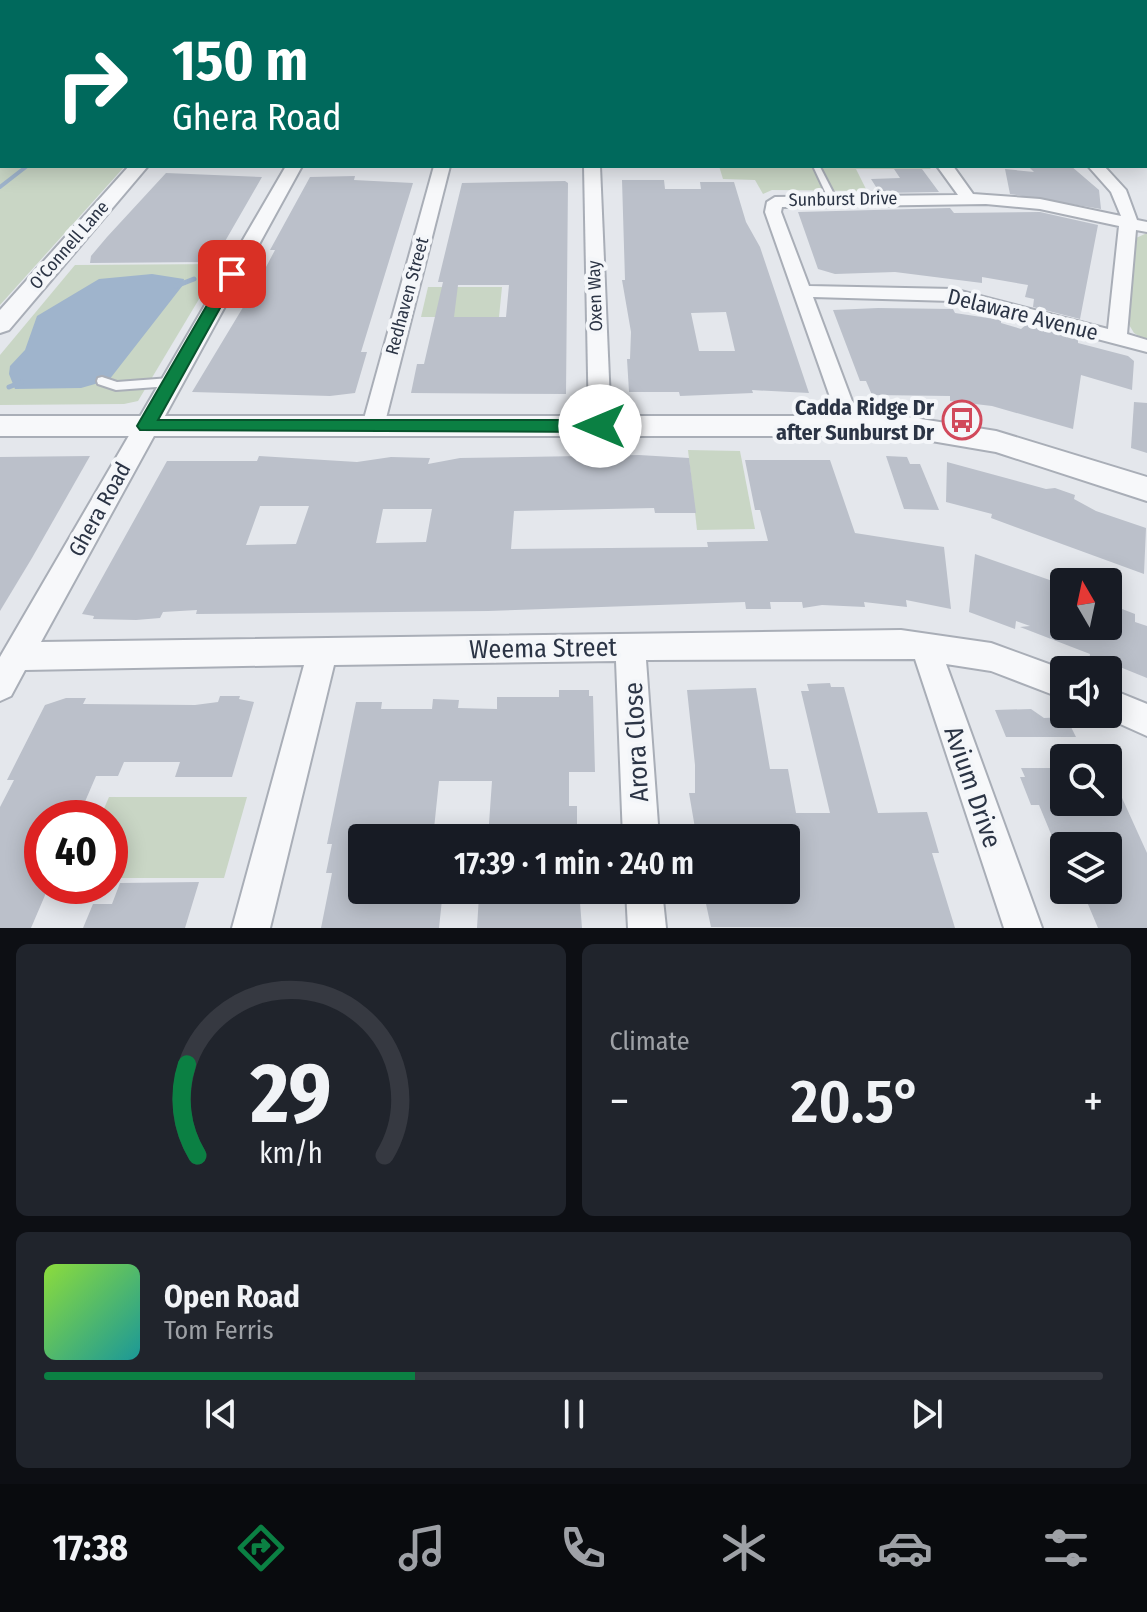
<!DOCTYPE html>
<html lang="en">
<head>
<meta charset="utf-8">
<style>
  :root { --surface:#171b24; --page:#20242c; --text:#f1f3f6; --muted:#9ea1a6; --line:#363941; --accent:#0b8043 }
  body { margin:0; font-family:"Fira Sans Condensed",sans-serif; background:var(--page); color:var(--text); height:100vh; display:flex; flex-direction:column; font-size:30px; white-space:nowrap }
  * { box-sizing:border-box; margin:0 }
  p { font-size:26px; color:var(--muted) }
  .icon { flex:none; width:44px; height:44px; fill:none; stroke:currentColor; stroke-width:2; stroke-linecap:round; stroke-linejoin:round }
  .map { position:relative; height:928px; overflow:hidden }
  .sheet { display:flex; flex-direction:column; gap:16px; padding:16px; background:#0d0f14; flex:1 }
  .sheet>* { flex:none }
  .hud { position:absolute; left:0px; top:0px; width:1148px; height:168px; box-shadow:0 4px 20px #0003; background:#00695c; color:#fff; overflow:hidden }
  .needle { width:52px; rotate:351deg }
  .buttons { position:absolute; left:1050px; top:568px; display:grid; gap:16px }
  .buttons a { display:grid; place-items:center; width:72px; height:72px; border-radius:8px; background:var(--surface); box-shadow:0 4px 20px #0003; font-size:40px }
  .speed { position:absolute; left:24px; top:800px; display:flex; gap:16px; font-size:40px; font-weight:700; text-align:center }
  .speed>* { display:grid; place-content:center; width:104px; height:104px; border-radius:50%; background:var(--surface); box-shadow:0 4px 20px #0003; line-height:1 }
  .speed .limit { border:12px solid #d22; background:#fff; color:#111 }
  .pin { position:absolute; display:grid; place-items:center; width:68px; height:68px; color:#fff; margin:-34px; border-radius:16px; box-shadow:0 4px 12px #0006 }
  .me { position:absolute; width:88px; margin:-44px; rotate:270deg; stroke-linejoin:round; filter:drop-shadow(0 0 6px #0008) }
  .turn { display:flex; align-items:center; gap:28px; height:168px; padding:0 40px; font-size:36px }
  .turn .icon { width:104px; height:104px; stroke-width:2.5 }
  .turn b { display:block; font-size:56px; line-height:68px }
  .big { font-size:60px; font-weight:600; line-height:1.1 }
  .sheet .card { flex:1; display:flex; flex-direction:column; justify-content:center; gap:12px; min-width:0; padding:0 28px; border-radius:12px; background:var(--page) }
  .sheet .dial { align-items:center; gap:0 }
  .dial svg { height:208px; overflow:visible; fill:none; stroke:var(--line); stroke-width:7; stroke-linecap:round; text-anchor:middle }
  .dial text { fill:var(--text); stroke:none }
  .song { display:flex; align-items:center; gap:24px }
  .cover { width:96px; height:96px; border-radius:12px; background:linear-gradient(135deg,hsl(90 70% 55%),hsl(180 70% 35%)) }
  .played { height:8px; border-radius:4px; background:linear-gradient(90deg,var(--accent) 35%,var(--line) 35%) }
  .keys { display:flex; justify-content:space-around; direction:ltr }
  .heat { display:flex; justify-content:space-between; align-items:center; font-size:44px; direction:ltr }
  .sheet .tiles { flex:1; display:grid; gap:16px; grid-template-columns:1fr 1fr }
  .card:last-child { grid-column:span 2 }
  .trip { position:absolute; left:348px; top:824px; width:452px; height:80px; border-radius:8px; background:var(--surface); box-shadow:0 4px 20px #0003; font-weight:600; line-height:80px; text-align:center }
  .dock { display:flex; height:128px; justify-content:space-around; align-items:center; background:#090b0e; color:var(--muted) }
  .dock .icon { width:56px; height:56px }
  .dock .current { color:var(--accent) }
  .dock b { font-size:36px; color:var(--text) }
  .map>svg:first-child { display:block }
  .green { fill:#c9d6c5 }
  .water { fill:#9fb4cc }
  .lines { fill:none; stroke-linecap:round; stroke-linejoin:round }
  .stream-far1 { stroke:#9fb4cc; stroke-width:4 }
  .stream { stroke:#9fb4cc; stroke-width:5 }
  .building { fill:#bbc0ca; fill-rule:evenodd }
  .service-casing { stroke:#a9aeb7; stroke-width:4 }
  .minor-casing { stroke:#a9aeb7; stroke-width:4 }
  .tertiary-casing { stroke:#a9aeb7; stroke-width:4 }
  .service { fill:#f7f8fa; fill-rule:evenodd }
  .minor { fill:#f7f8fa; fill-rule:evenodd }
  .tertiary { fill:#f7f8fa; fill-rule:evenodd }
  .route { fill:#0b8043; stroke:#07532c; stroke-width:2 }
  .labels { text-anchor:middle; stroke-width:8; stroke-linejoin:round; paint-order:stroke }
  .far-street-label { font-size:18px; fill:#2b3445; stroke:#f4f6f9 }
  .street-label { font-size:22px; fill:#2b3445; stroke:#f4f6f9 }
  .poi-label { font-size:22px; font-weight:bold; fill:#2b3445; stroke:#f4f6f9; text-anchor:end }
  .near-street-label { font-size:26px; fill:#2b3445; stroke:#f4f6f9 }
</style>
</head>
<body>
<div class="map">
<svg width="1147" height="928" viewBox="0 0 1147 928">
  <rect width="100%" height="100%" fill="#e4e7ec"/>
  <g class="green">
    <polygon points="0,102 2,166 125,166 0,305"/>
    <polygon points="719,166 928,166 931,169 856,169 867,191 772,190 763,194 755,180 723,179"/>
    <polygon points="1147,233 1147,341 1134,333 1128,323 1136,238"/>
    <polygon points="220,264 138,401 124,404 0,405 0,355 75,265"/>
    <polygon points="428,287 502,287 499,317 421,317"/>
    <polygon points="688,450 740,451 755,529 697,530"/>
    <polygon points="109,797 247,797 224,878 110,878 110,818 100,818"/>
  </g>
  <polygon class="water" points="152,274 184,279 183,285 109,380 81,388 15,389 9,374 10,366 25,350 37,316 99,279"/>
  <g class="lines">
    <polyline class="stream-far1" points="0,187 27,166"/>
    <g class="stream">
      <polyline points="176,286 194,279"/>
      <polyline points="9,387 22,382"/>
    </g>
  </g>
  <g class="building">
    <polygon points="1028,166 1071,166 1099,190 1101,209 1010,194 1005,169 1034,172"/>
    <polygon points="894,169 922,169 939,192 880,193 871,179 900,178"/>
    <polygon points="166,173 262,177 216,257 208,257 205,262 90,263 91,256 107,237"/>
    <polygon points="355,176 354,180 413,183 361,352 367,352 355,393 330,396 192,392 257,284 275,250 270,250 310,177"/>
    <path d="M622,180H664L665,189H701L700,182H734L746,222L760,247L809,393L752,390L753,393L680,396L679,392H629L627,359H630L631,332L622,280H625ZM726,312L735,351H699L691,313Z"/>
    <path d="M565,181L568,183L566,394L411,393L417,364H424L443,282H438L462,183ZM458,285H509L506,317H454Z"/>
    <polygon points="950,208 954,213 1040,212 1098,225 1080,319 1033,307 1034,299 1025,297 1028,285 982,277 982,283 895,272 835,274 818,269 798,212"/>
    <polygon points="878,308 953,309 955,313 1001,320 1001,323 1021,329 1027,324 1078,337 1078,343 1128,356 1134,361 1132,390 1081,375 1073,429 992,406 950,401 950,396 872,395 866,381 860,381 833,310"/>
    <polygon points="1134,402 1147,403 1147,453 1131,448"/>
    <path d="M639,455L689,458L696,513H655L654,508L514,511L511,549L708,547L707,542L768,541L760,510H755L745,460H830L855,533L944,547L951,609L906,600L907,607L864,602L865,607L822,605L803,608L802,602H770L771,609H746L745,602L488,611L196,614L197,610L163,612L160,618L136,620L93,619L94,616L82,614L167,461H257L259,456L357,462L391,457L430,458L428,464L460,458ZM260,506H309L296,544L246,545ZM383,509H432L426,542L376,543Z"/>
    <polygon points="90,456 32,558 0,611 0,457"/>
    <polygon points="886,456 907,457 910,464 920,464 939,510 904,509"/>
    <polygon points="947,462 1046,489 1055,488 1075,495 1074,499 1096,511 1146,528 1144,574 991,518 992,514 946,502"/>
    <polygon points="975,554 1064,585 1064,626 1108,626 1109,604 1135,614 1135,622 1147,626 1147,678 1115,665 1114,672 1089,662 1090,654 1020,627 1030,626 1016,621 1015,629 969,612"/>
    <polygon points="830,683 831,687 844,687 878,813 927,812 939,853 932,853 955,928 711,927 703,890 786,890 786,834 696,834 689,793 695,793 695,765 687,690 756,688 770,769 788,769 796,813 830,813 801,691 809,691 807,684"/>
    <polygon points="559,690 589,690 589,696 593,696 595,772 569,772 569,806 577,806 577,838 488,838 492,781 439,781 433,838 362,838 362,890 443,890 439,928 321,928 332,873 326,873 332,844 327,844 356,702 382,702 381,709 432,709 433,699 459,700 458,708 497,709 497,697 559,697"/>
    <polygon points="220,696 240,696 239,699 254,702 232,777 175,777 180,762 124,762 118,776 96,776 78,818 42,818 42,886 49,886 31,928 0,928 0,807 14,780 7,780 45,705 66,698 86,698 83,704 195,705 218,702"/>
    <polygon points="1031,709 1044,718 1066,717 1076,737 1006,737 995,710"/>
    <polygon points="1108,767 1147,853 1147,928 1098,928 1082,890 1108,890 1108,846 1056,846 1039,805 1031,805 1020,777 1025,777 1021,768 1064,768 1064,802 1108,802"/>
    <polygon points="199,882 185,928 83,928 93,904 112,904 120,883"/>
    <polygon points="544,890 579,890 582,928 477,928 479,896 544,895"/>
  </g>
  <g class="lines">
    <g class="service-casing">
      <g id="service">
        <rect x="631" y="0" width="6" height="2"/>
        <polygon points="813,166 820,167 836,198 835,200 828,198"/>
        <polygon points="102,377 117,382 170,378 175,382 170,386 116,390 98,384 97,381 98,378"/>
      </g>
    </g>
    <g class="minor-casing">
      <g id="minor">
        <rect x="714" y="0" width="10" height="2"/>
        <polygon points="816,0 827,0 828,2 817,2"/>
        <polygon points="919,0 930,0 931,2 920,2"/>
        <rect x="1146" y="32" width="1" height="6"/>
        <rect x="1146" y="73" width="1" height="8"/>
        <rect x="1146" y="126" width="1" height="8"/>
        <polygon points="286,166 302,166 41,642 901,630 991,643 1065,670 1064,699 991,671 946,664 1042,928 1004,928 915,659 646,660 659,838 623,838 616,661 334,665 270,928 232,928 304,665 25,670 11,696 0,701 0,657"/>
        <polygon points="434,166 450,166 384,426 373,434 362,426"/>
        <polygon points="584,166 600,166 611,426 600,434 589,426"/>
        <path d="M937,166H953L973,194L1040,199L1121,216L1111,192L1088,166H1104L1126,190L1137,220L1147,222V232L1136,230L1127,334L1147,340V352L952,301L813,297L861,425L858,431H842L765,212L767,202L775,197L958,195ZM986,204L1040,209L1119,226L1108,329L953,289L809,286L781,212L782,207Z"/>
        <polygon points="1108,688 1147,704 1147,736 1098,714 1108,714"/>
        <polygon points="626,890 662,890 666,928 628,928"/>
      </g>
    </g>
    <g class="tertiary-casing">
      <g id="tertiary">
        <polygon points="281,0 305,0 304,2"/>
        <polygon points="129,166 148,166 9,330 0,333 0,310"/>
        <polygon points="0,416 902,416 996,431 1147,477 1147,501 996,452 902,436 0,436"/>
      </g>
    </g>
    <use href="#service" class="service"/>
    <use href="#minor" class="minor"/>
    <use href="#tertiary" class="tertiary"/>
  </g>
  <polygon class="route" points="232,270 239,274 158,420 600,420 608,426 600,432 140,430 137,426 225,274"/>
  <defs>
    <g id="bus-ring" transform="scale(2)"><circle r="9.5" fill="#f4f6f9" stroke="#d1495b" stroke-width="1.5"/><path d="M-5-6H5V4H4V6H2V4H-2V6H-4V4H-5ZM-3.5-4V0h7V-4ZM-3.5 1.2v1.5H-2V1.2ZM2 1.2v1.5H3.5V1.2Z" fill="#d1495b"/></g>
  </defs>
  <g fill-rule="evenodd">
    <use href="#bus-ring" x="962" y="420"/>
  </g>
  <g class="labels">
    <g class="far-street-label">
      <text transform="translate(843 199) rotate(-1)" y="6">Sunburst Drive</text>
      <text transform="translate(69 245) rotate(-49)" y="6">O'Connell Lane</text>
      <text transform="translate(407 296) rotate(-75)" y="6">Redhaven Street</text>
      <text transform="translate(595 296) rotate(-92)" y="6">Oxen Way</text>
    </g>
    <g class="street-label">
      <text transform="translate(1023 314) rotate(14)" y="8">Delaware Avenue</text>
      <text transform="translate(99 509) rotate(-61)" y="8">Ghera Road</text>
    </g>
    <g class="poi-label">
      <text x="934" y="415">Cadda Ridge Dr<tspan x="934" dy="25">after Sunburst Dr</tspan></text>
    </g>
    <g class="near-street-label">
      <text transform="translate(543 648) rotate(-1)" y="9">Weema Street</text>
      <text transform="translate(636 742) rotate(-93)" y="9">Arora Close</text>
      <text transform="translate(973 787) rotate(71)" y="9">Avium Drive</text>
    </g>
  </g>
</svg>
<div class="buttons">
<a><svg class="needle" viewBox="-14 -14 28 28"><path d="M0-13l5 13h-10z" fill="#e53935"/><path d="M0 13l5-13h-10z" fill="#9ea1a6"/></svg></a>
<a><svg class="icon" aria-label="sound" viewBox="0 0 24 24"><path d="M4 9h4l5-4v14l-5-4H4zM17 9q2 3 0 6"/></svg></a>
<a><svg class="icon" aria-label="search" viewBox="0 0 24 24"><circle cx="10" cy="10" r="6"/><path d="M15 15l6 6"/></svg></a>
<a><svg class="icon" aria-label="layers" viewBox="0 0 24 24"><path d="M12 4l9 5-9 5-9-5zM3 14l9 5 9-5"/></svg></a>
</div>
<div class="speed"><div class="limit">40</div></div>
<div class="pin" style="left:232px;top:274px;background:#d93025"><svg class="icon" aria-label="arrive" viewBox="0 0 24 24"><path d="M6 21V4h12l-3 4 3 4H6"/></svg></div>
<svg class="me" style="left:600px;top:426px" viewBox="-20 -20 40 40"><circle r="19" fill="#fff"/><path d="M0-13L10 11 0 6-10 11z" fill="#0b8043"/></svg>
<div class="trip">17:39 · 1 min · 240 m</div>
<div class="hud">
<div class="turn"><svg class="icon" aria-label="right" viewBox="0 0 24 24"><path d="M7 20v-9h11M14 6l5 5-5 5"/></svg><div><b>150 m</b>Ghera Road</div></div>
</div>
</div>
<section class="sheet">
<div class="tiles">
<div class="card dial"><svg viewBox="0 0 100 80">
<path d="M14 69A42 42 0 1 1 86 69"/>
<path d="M14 69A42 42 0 0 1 10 34" stroke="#0b8043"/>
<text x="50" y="56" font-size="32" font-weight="700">29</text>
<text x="50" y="72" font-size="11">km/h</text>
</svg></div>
<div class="card"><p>Climate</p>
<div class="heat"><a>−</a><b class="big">20.5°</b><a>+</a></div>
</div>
<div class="card">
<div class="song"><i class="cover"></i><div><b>Open Road</b><p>Tom Ferris</p></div></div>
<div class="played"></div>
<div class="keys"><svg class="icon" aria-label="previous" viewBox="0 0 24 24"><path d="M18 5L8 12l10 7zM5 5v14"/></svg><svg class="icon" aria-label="pause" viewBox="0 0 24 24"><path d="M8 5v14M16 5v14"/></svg><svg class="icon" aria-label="next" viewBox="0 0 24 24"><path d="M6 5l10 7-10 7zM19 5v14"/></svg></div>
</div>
</div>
</section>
<nav class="dock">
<b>17:38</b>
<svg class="icon current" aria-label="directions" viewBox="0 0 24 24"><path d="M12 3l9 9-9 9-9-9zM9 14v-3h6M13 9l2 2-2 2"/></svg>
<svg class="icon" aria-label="music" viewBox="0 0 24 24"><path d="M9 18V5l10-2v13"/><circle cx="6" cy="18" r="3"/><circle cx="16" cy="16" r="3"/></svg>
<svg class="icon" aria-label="phone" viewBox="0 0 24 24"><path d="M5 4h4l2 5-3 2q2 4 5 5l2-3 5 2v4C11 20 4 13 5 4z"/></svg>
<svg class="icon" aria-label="climate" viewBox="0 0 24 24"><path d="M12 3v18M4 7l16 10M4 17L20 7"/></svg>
<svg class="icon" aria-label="car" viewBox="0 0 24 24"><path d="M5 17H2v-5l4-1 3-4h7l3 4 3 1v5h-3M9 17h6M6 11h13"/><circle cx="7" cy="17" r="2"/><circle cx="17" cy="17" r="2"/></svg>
<svg class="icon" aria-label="filters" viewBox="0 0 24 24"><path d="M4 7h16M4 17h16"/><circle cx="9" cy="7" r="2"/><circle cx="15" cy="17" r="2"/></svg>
</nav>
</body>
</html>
